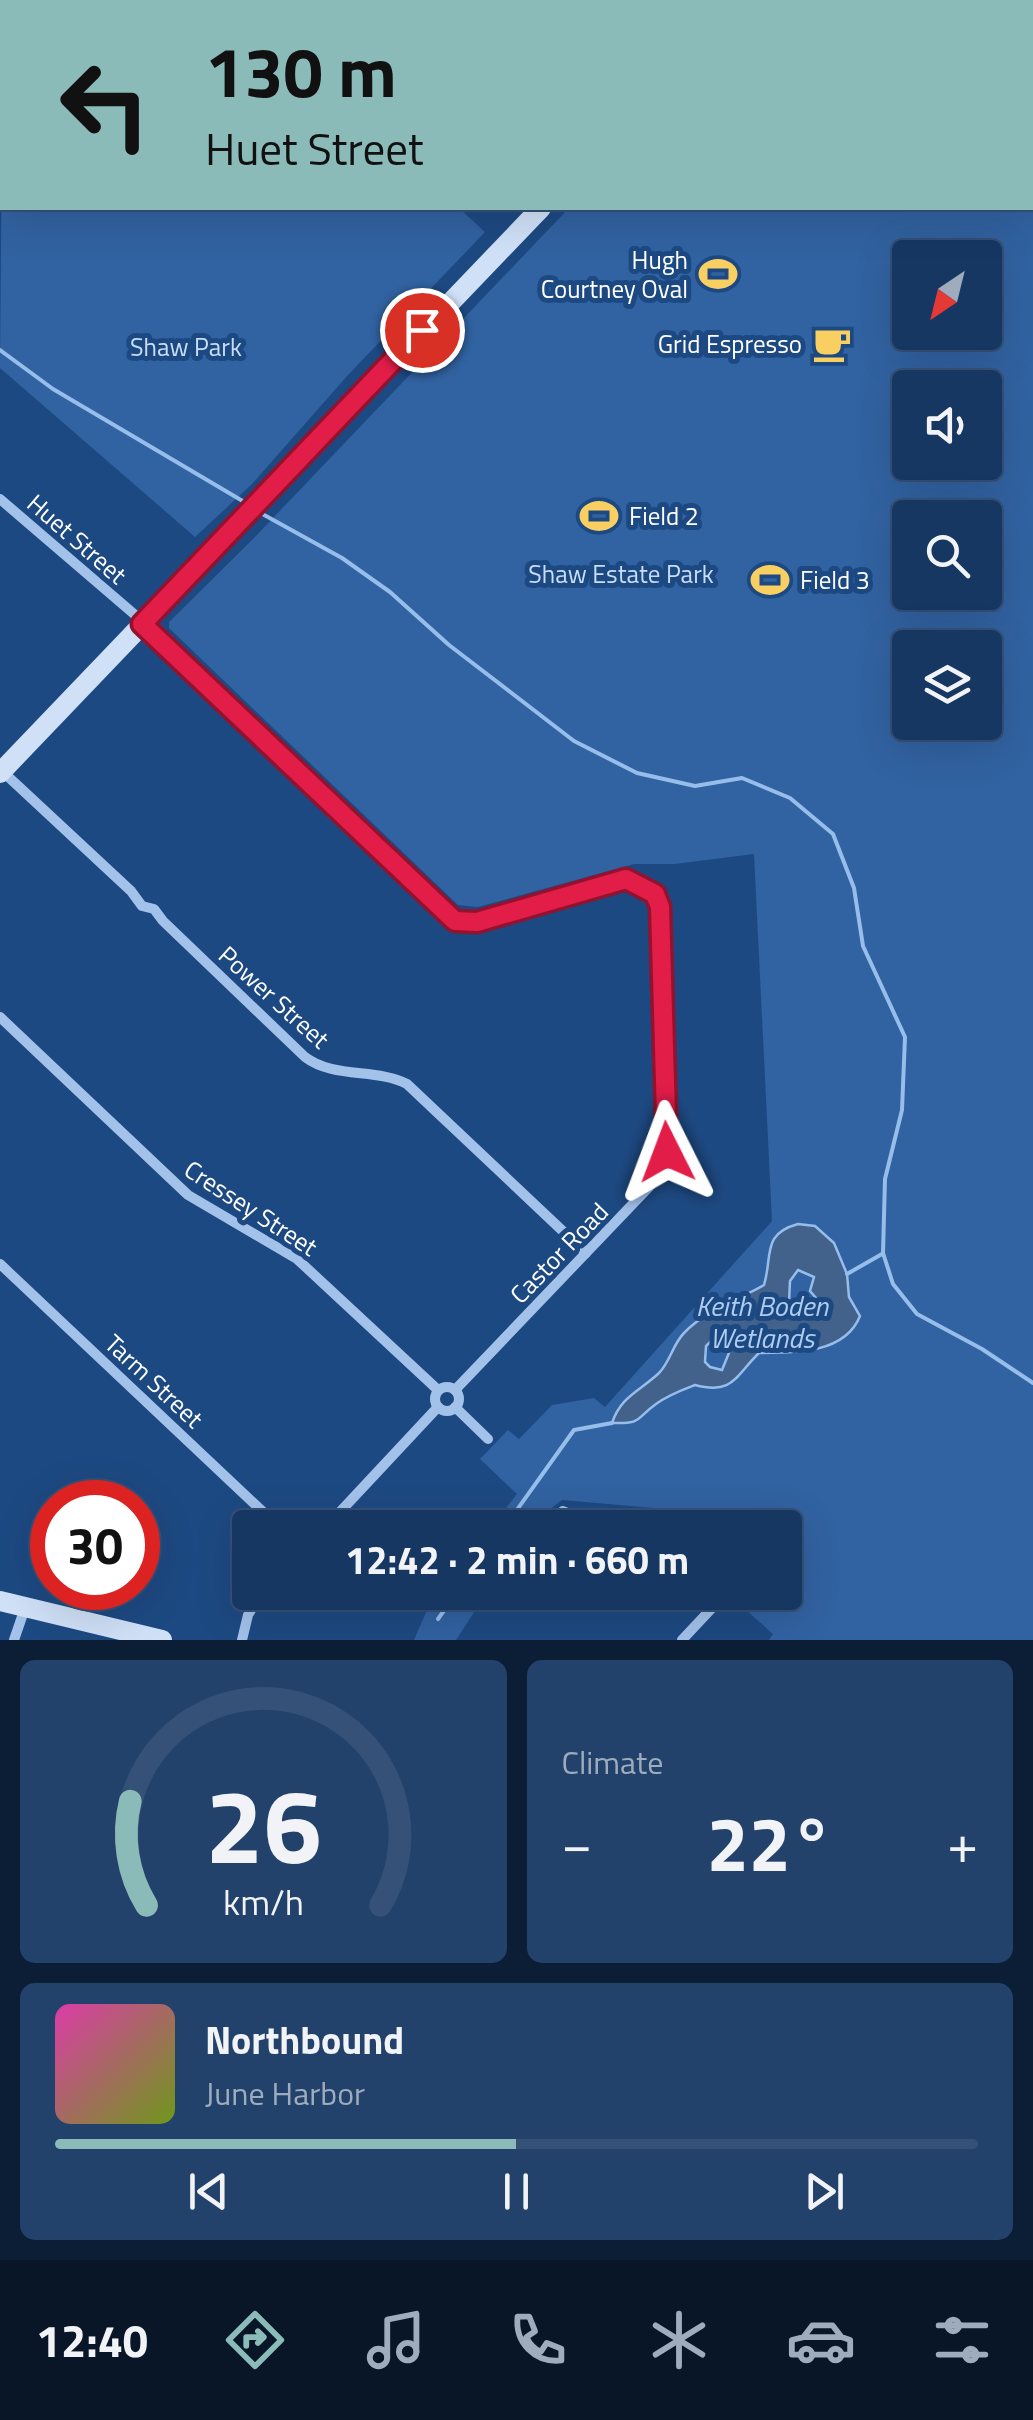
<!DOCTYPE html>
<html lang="en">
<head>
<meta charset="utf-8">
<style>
  :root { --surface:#163762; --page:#23426b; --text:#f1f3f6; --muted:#9eacbe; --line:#355177; --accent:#8bbbb9 }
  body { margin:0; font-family:"Titillium Web",sans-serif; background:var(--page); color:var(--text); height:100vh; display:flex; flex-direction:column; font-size:38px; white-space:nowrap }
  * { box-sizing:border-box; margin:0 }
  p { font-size:32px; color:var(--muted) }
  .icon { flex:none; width:55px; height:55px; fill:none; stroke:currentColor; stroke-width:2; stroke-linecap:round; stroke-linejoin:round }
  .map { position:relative; height:1640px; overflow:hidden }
  .panel { display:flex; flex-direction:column; gap:20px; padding:20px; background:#0c1e36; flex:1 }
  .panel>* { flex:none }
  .guide { position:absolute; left:0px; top:0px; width:1035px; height:210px; box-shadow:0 10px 40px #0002,0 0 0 2px var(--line); background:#8bbbb9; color:#111; overflow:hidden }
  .needle { width:65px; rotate:215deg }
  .controls { position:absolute; left:892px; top:240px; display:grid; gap:20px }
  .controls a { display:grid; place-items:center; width:110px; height:110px; border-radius:10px; background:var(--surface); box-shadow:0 10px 40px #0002,0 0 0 2px var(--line); font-size:50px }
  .speed { position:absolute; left:30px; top:1480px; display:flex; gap:20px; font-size:50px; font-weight:700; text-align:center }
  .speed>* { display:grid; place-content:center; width:130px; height:130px; border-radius:50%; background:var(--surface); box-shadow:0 10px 40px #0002,0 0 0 2px var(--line); line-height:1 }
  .speed .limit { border:15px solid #d22; background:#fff; color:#111 }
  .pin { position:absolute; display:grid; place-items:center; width:85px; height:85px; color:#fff; margin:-42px; border:5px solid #fff; border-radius:50%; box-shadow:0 2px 10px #0007 }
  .me { position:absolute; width:110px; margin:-55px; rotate:357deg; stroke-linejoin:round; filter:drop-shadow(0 0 8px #0008) }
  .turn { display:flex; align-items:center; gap:35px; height:210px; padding:0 40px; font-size:45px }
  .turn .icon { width:130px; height:130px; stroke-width:2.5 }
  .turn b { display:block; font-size:70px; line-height:85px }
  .big { font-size:75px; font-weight:700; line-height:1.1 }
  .panel .card { flex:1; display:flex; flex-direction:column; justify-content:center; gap:15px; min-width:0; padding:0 35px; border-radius:15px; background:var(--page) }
  .panel .dial { align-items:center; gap:0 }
  .dial svg { height:260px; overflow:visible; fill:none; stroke:var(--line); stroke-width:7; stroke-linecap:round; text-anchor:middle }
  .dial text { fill:var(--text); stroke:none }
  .song { display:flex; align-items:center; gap:30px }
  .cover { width:120px; height:120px; border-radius:15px; background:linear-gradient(135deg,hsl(320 70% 55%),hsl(80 70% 35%)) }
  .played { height:10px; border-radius:5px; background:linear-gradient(90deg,var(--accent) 50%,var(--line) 50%) }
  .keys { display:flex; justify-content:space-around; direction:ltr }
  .heat { display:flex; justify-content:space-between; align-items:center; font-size:55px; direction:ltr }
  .panel .tiles { flex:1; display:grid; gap:20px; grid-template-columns:1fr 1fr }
  .card:last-child { grid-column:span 2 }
  .trip { position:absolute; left:232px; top:1510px; width:570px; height:100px; border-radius:10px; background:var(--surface); box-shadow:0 10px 40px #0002,0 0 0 2px var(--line); font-weight:700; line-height:100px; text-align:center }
  .menu { display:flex; height:160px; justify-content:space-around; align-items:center; background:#091627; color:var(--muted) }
  .menu .icon { width:70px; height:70px }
  .menu .active { color:var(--accent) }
  .menu b { font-size:45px; color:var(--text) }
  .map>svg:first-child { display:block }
  .green { fill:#3162a1; fill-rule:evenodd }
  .water { fill:#42628c; stroke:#97bdeb; stroke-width:2.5; fill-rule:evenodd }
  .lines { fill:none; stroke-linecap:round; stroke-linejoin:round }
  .stream { stroke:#97bdeb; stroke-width:4 }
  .river { stroke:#42628c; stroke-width:25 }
  .street { stroke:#a3c2ea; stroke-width:10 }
  .secondary { stroke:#cfe0f7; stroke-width:20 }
  .route-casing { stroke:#92132f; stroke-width:25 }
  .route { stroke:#e11d48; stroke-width:18 }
  .labels { text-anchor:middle; stroke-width:10; stroke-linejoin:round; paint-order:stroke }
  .poi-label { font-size:25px; fill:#fff; stroke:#1d4982; text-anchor:end }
  .park-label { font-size:25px; fill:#c8ddf7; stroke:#1d4982 }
  .street-label { font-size:25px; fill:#fff; stroke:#1d4982 }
  .water-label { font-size:28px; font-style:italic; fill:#afccf1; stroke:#1d4982 }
</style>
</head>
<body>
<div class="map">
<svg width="1033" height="1640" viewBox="0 0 1033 1640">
  <rect width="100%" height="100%" fill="#1d4982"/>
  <g class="green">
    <polygon points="0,0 241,0 2,2 0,105"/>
    <polygon points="288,0 703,0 286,2"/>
    <path d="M756,0H1033V1640H769L773,1634L746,1610L758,1593L785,1592V1528L758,1527L745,1516L562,1500L541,1516L534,1527H491L517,1494L480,1459L508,1430L519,1439L552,1405L594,1398L605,1407L772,1221L754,854L675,864H634L478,907L458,905L169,628V622L253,539L569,208H1032V2H754ZM910,258H985V332H910ZM910,388H985V462H910ZM910,518H985V592H910ZM910,648H985V722H910Z"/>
    <polygon points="2,134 2,208 459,208 485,232 348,375 252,484 195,537 0,368"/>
    <polygon points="439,1592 494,1592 494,1593 490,1600 484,1597 456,1640 414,1640 430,1603"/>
  </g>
  <path class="water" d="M798,1224L815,1226L834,1243L847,1274L849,1297L860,1316C845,1354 794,1353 759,1353C735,1376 734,1395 695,1385C682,1390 668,1395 656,1404C635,1419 643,1424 612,1423C621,1396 640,1391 659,1373C670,1362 673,1344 684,1333C707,1309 736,1301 764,1285C773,1256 761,1234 798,1224ZM798,1270L814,1277L810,1291L817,1299H822L826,1309L823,1313L804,1312L789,1303L790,1281ZM714,1338L725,1339L731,1348L722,1370L710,1367L705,1362L706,1346Z"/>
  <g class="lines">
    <g class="stream">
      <polyline points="0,350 53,389 246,503"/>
      <polyline points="257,511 342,558 390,592 449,645 574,741 637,773 695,786 742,778 790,798 833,834 854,888 863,946 905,1037 902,1110 885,1179 883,1253 893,1284 917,1314 982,1349 1033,1383"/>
      <polyline points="847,1274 882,1254"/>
      <polyline points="504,1528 574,1430 612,1423"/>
      <polyline points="438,1619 457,1592"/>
    </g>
    <g class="river">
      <polyline points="991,0 997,2"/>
      <polyline points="261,2 264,0"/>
      <polyline points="1032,17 1033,18"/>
      <polyline points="0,122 2,120"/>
    </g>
    <g class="street">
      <polyline points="0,499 134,614 451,919 470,923 625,879 650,890 657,898 667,1152 661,1171 649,1187 455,1390"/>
      <path d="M2,771L131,891L142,906L154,909L163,921L305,1057C334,1079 376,1068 407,1084L586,1253"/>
      <polyline points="0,1017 188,1195 297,1259 438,1390"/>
      <polyline points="0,1264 280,1528"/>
      <circle cx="447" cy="1399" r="12"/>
      <polyline points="455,1407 488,1439"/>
      <polyline points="563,1511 577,1517 721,1528"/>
      <polyline points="325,1528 438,1407"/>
      <polyline points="14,1640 25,1608"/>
      <polyline points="242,1640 248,1615 262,1592"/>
      <polyline points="682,1640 727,1592"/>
    </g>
    <g class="secondary">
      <polyline points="727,2 729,0"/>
      <polyline points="0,773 541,208"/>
      <polyline points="0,1601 162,1640"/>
    </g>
  </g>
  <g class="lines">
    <g class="route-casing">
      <polyline id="route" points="422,330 142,624 455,921 477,922 626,879 655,894 660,907 667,1152"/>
    </g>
    <use href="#route" class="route"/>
  </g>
  <defs>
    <g id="stadium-bare" transform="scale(3)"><path d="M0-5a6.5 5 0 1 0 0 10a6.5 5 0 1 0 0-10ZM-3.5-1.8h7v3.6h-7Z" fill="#f9cf62" stroke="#1d4982" stroke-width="2.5" paint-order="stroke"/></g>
    <g id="cafe-bare" transform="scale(3)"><path d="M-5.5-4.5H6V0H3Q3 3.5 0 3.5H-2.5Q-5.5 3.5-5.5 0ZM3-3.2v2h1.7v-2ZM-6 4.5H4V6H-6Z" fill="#f9cf62" stroke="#1d4982" stroke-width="2.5" paint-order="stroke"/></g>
  </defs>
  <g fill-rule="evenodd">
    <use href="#stadium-bare" x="718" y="274"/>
    <use href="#cafe-bare" x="832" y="344"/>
    <use href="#stadium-bare" x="599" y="516"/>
    <use href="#stadium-bare" x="770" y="580"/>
  </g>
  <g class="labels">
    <g class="poi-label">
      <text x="688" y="269">Hugh<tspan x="688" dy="29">Courtney Oval</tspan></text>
      <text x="802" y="353">Grid Espresso</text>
      <text x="629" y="525" text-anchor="start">Field 2</text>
      <text x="800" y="589" text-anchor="start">Field 3</text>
    </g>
    <g class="park-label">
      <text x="186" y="356">Shaw Park</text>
      <text x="621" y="583">Shaw Estate Park</text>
    </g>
    <g class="street-label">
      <text transform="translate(77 539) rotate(41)" y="9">Huet Street</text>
      <text transform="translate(274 997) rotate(42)" y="9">Power Street</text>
      <text transform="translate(251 1208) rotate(33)" y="9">Cressey Street</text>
      <text transform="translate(559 1253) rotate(-46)" y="9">Castor Road</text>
      <text transform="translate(154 1381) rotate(43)" y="9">Tarm Street</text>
    </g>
    <g class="water-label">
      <text x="762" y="1316">Keith Boden<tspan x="762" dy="32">Wetlands</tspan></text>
    </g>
  </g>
</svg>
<div class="controls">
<a><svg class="needle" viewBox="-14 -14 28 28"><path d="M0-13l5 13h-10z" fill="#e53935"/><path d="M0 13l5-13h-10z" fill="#9eacbe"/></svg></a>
<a><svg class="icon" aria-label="sound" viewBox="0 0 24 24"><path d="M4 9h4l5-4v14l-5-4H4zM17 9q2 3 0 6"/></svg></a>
<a><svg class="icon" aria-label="search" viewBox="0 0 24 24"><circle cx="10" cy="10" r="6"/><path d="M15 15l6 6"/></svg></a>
<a><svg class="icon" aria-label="layers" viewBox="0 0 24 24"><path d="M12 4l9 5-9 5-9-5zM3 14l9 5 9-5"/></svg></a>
</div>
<div class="speed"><div class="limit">30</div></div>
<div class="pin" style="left:422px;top:330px;background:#d93025"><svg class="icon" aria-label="arrive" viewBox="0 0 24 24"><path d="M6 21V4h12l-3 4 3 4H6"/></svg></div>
<svg class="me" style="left:667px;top:1152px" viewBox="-20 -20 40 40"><path d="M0-17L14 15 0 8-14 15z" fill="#e11d48" stroke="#fff" stroke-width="4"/></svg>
<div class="trip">12:42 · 2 min · 660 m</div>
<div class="guide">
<div class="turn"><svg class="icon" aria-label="left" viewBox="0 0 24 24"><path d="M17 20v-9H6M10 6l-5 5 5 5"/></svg><div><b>130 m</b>Huet Street</div></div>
</div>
</div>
<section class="panel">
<div class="tiles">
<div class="card dial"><svg viewBox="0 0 100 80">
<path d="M14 69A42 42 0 1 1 86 69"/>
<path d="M14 69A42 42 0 0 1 9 37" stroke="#8bbbb9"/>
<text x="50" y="56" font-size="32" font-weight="700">26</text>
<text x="50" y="72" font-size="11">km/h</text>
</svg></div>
<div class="card"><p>Climate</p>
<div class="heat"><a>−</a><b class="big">22°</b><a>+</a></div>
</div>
<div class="card">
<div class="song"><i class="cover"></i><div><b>Northbound</b><p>June Harbor</p></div></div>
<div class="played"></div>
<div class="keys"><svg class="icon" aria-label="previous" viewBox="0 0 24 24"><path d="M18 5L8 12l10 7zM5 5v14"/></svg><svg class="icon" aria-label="pause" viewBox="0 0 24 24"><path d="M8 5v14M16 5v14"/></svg><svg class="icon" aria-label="next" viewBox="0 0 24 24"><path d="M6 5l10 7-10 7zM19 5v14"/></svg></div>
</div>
</div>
</section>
<nav class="menu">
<b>12:40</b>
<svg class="icon active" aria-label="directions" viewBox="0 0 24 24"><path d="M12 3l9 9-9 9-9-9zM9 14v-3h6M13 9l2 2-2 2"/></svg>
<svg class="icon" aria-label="music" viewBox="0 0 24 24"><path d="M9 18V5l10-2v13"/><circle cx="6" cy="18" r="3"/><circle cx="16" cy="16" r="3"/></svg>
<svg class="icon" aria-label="phone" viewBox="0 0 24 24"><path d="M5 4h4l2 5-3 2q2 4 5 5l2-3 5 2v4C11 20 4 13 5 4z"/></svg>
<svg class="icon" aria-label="climate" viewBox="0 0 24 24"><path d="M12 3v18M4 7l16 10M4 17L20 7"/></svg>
<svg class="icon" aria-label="car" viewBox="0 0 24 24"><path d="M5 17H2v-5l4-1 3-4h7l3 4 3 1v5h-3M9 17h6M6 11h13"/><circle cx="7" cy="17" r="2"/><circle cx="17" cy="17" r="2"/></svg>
<svg class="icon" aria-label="filters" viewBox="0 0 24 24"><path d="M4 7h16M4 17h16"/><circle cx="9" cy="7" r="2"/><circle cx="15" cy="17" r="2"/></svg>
</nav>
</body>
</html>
